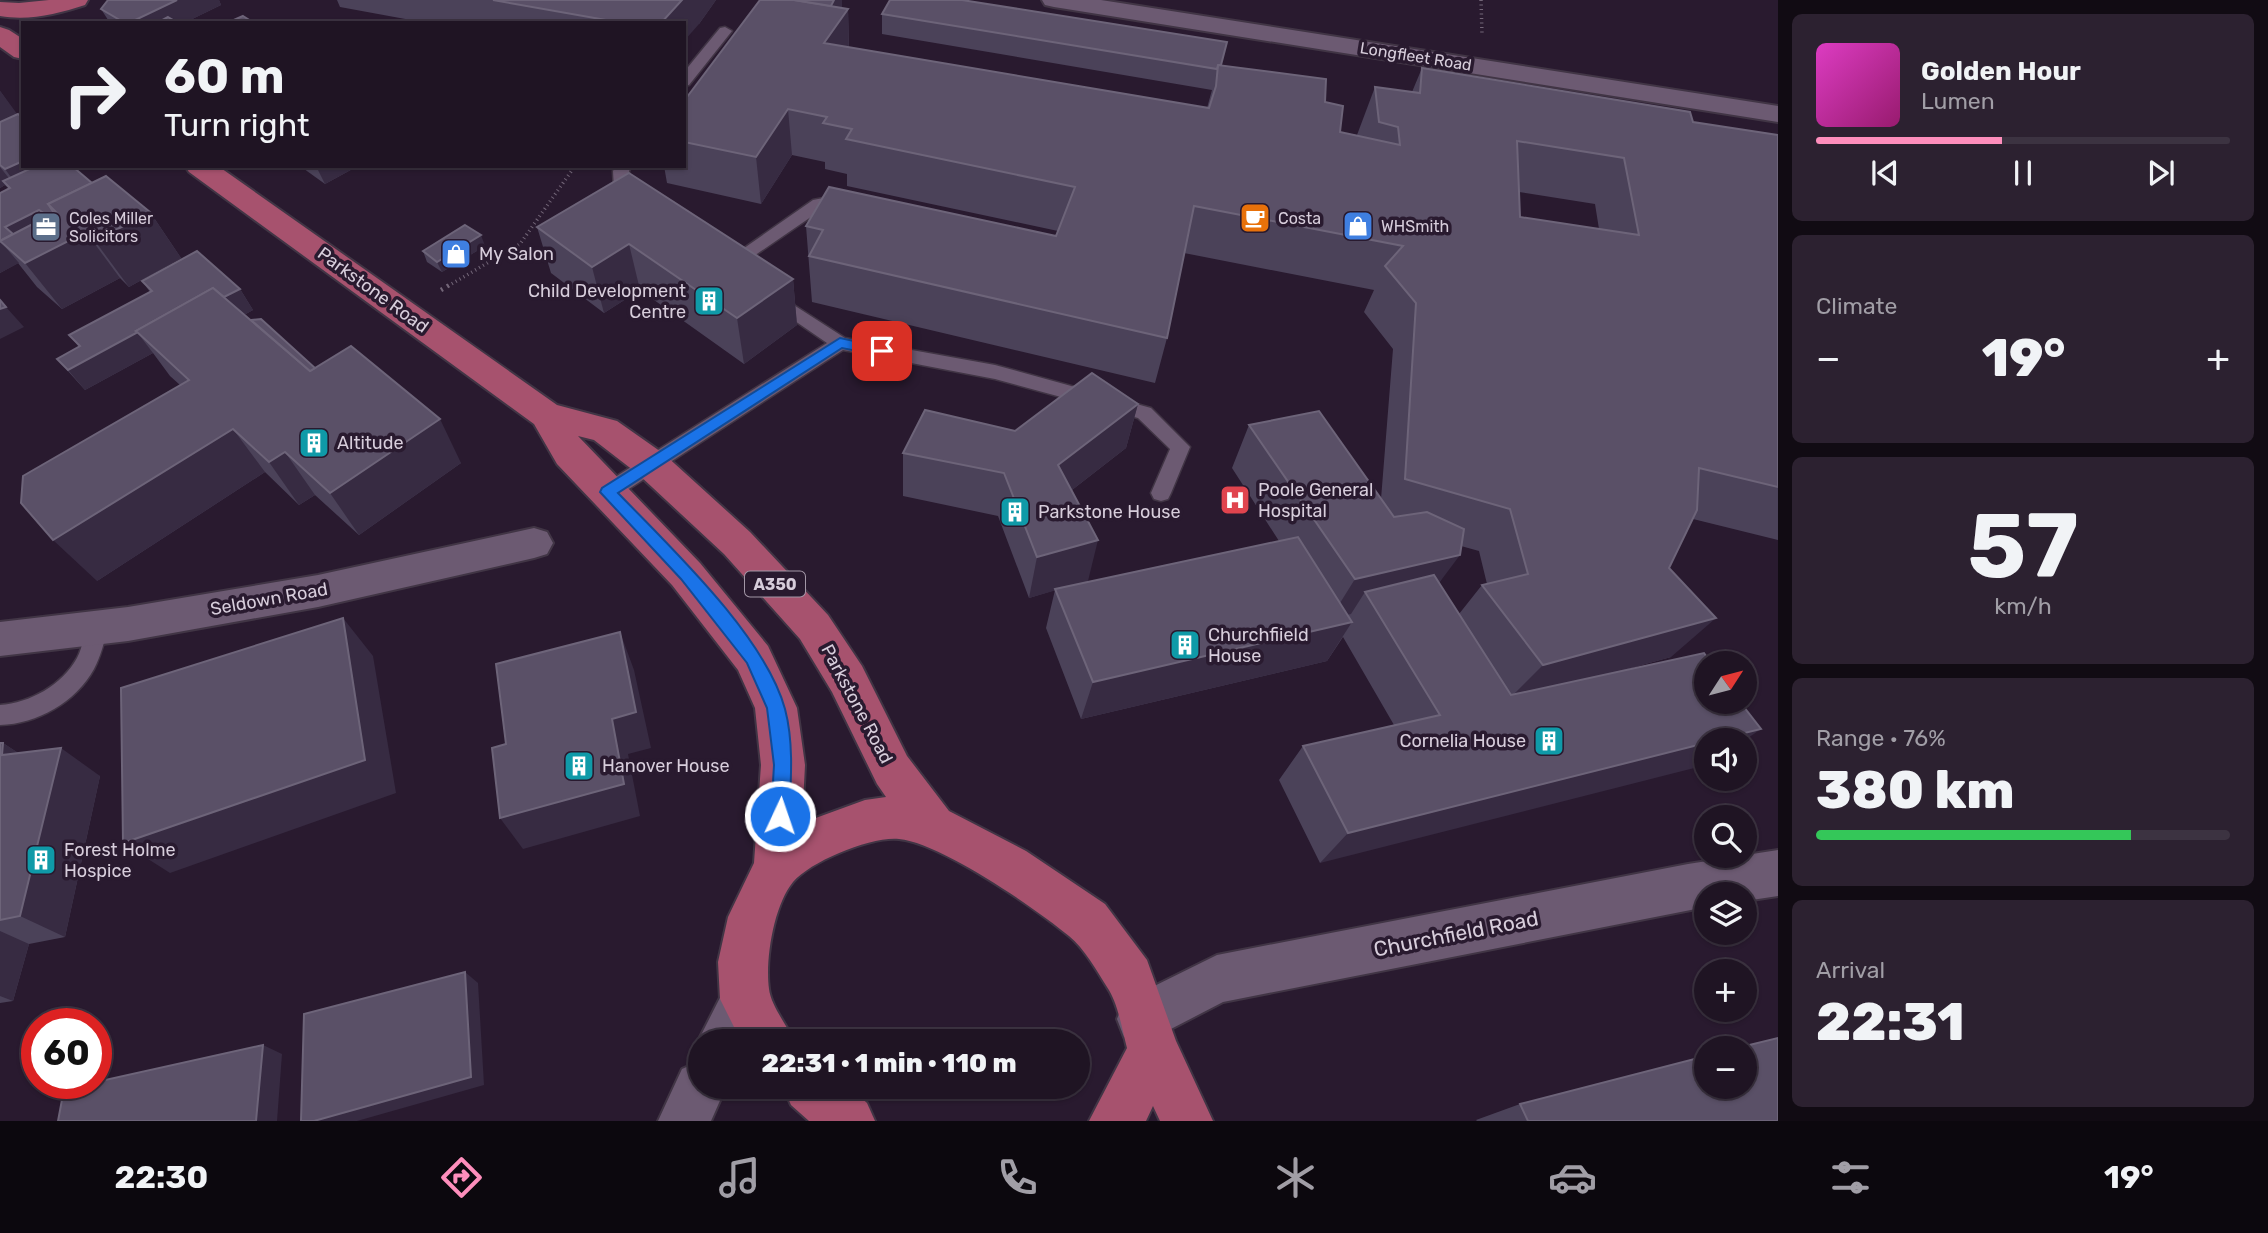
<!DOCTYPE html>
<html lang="en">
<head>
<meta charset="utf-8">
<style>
  :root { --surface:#1f1423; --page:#2c2130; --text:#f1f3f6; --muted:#a19ea6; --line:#3c3341; --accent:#fe8ebc }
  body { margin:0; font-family:Rubik,sans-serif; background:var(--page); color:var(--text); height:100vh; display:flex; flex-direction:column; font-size:26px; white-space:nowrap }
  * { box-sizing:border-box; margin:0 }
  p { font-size:23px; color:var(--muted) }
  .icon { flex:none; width:38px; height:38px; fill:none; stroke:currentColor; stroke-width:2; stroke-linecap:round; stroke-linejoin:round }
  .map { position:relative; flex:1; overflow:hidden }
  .side { display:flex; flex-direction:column; gap:14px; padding:14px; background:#110b13; width:490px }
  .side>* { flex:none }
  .guide { position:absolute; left:21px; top:21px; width:665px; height:147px; border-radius:0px; box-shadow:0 2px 5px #0004,0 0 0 2px var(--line); background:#1f1423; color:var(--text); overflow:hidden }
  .needle { width:46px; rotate:54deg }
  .controls { position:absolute; left:1694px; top:651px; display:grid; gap:14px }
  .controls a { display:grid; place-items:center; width:63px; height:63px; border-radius:50%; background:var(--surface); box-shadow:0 2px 5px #0004,0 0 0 2px var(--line); font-size:35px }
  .speed { position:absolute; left:21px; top:1008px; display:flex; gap:14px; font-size:35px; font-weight:700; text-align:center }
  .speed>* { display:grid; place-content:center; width:91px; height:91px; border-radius:50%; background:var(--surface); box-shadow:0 2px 5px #0004,0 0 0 2px var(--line); line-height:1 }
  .speed .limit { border:10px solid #d22; background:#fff; color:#111 }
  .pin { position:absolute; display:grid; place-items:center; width:60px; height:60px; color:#fff; margin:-30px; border-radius:14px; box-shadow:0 4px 10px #0006 }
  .me { position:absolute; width:77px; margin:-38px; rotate:3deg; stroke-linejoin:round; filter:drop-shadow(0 0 5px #0008) }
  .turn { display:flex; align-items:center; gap:24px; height:147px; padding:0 28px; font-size:32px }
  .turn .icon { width:91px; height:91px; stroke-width:2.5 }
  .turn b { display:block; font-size:49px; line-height:60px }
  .big { font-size:52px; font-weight:800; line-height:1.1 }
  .side .tile { flex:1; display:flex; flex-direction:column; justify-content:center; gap:10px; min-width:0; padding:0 24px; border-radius:10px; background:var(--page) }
  .side .dial { align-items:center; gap:0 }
  .dial b { font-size:91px; line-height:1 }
  .song { display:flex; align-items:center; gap:21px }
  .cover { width:84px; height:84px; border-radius:10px; background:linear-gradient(135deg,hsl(310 70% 55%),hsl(320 70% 35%)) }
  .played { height:7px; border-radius:4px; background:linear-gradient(90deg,var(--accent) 45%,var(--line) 45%) }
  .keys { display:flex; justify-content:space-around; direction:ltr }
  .heat { display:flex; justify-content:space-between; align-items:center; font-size:38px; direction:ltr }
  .charge { height:10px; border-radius:5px; background:linear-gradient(90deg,#34c759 76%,var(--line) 0) }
  .trip { position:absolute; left:688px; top:1029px; width:402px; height:70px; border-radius:35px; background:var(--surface); box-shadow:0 2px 5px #0004,0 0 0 2px var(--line); font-weight:800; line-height:70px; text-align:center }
  .menu { display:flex; height:112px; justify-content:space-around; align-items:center; background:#0c080e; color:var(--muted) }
  .menu .icon { width:49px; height:49px }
  .menu .current { color:var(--accent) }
  .menu b { font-size:32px; color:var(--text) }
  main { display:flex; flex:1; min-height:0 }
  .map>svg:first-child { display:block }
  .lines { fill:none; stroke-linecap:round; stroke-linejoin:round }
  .service-casing { stroke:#413545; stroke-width:3 }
  .minor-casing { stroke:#413545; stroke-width:4 }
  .secondary-casing { stroke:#413545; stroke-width:4 }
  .primary-casing { stroke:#413545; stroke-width:4 }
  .path-far1 { stroke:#736678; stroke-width:3.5; stroke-dasharray:1 3.5; stroke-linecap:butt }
  .path { stroke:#736678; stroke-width:4.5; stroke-dasharray:2 5; stroke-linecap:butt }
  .service { fill:#6c5a72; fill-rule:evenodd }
  .minor { fill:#6c5a72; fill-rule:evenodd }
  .secondary { fill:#6c5a72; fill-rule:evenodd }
  .primary { fill:#a7526e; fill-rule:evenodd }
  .wall { fill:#4b4259; fill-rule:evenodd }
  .shaded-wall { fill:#372b42 }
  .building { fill:#5a5067; stroke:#6d6479; stroke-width:2; fill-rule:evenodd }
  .route { fill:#1a73e8; stroke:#114b97; stroke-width:2 }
  .labels { text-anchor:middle; stroke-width:7; stroke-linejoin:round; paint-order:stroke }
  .far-street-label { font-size:16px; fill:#d7cddb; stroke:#291a2f }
  .far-poi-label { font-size:16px; fill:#d7cddb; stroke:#291a2f; text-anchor:start }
  .shield { fill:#291a2f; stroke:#a397a7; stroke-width:2 }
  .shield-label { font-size:16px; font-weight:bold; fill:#d7cddb }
  .poi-label { font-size:18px; fill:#d7cddb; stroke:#291a2f; text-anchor:start }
  .street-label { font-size:18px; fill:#d7cddb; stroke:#291a2f }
  .near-street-label { font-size:21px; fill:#d7cddb; stroke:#291a2f }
</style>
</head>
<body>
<main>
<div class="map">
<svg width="1778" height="1121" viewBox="0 0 1778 1121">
  <rect width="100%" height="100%" fill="#291a2f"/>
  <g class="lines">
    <g class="service-casing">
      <g id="service">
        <polygon points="725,27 732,31 689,85 684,86 684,72 720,28"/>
        <polygon points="616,166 632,166 629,171 630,187 642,199 640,203 628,203 614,189 613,171"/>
        <polygon points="844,194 852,199 850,203 824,208 732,271 726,273 717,267 813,200"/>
        <polygon points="772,291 845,338 995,365 1151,408 1190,447 1171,493 1168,499 1161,501 1154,499 1151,493 1170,449 1138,418 995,379 843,350 615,498 608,500 601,498 598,492 601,486 827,343 766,301 763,297 766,293"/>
        <path d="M97,619L105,621L108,628C104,642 101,656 94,669C76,702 37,724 0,725V705C30,703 62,685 77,658C83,647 84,633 89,621Z"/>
      </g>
    </g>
    <g class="minor-casing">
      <g id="minor">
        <polygon points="534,528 547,532 553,543 547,554 534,558 318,607 128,641 0,656 0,622 128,607 318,575"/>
        <polygon points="1778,850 1778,896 1745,901 1745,894 1706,894 1706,907 1223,1002 1142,1044 1124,1037 1117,1019 1124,1001 1217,955 1688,864"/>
      </g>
    </g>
    <g class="secondary-casing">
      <g id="secondary">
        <polygon points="1042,0 1101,0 1778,106 1778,122 1054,7 1045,5"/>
        <polygon points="745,974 762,982 770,999 750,1041 700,1041 700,1046 698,1041 728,982"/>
        <polygon points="700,1061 700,1087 726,1087 711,1121 658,1121 682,1069"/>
      </g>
    </g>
    <g class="primary-casing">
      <g id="primary">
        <path d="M49,0H88L85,5C57,14 29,21 0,16V2L19,3Z"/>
        <polygon points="0,27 9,30 23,39 23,59 14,57 0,47"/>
        <path d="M185,166H218L557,405L617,421L664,454L750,532L828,615L862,666L907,756L949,811L1026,851L1105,904L1147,960L1176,1041L1213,1121H1160L1153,1106L1146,1121H1089L1127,1048C1122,1029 1118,1003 1107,987C1097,971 1084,948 1069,936C1035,908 941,843 899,839C872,836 811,861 793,882C774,905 765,959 769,989C771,1006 787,1025 794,1041H741L720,999L718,962L728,917L754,863L761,765L755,708L738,670L672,585L557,464L534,424L189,172ZM578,436L594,440L638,474L724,554L800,639L832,692L877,784L886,797L865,800L802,823L805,765L797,708L768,646L700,563Z"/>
        <polygon points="783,1087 849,1087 867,1103 875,1121 809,1121 791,1105"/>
      </g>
    </g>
    <g class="path-far1">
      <polyline points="1481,0 1482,34"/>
      <polyline points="448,286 520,244 575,166"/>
    </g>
    <polyline class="path" points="441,290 451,284"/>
    <use href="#service" class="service"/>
    <use href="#minor" class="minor"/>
    <use href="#secondary" class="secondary"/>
    <use href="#primary" class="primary"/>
  </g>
  <g class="wall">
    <polygon points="108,0 219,0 221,5 184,23 110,23 101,9"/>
    <polygon points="337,0 716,0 699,24 684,23 427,23 340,7"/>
    <path d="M842,8L848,9L849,47L1207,108L1212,90L882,34V14L1221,65L1325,102L1340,132L1357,135L1375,87L1412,92L1422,68L1693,122L1778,135V540L1693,519L1669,568L1671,657L1609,674L1320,863L1279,780L1303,746L1394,725L1343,637L1327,661L1081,719L1046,628L1055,590L1029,598L998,516L903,496V453L1015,431L1138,404L1126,448L1072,490L1088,581L1077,584L1279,541L1232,468L1249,425L1381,499L1393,349L1364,312L1374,290L1184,253L1167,338L1155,383L812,302L806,226L1056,236L1058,231L847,186V174L825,169V162L792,155L761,204L667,183L664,166H684V101ZM1519,192L1595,204L1599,229L1520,217ZM1461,546L1479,551L1487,584L1482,585L1459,614L1439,583Z"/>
    <polygon points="0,91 17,115 23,166 92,183 150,212 181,258 129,287 120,278 62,309 37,287 18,263 0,273 0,193 9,189 5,185 0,188"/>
    <polygon points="300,166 358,166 325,184"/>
    <polygon points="629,173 793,279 797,325 744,364 640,290 604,313 551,273 537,227"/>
    <polygon points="485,246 442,272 427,262 423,251"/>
    <polygon points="142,281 240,289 253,310 244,315 251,320 315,368 461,463 359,535 315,495 299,505 265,472 97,581 180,385 170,376 153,353 85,390 57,359 79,347 69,335 150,292"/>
    <polygon points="0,743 3,743 18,753 100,776 65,937 29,944 13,1001 0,1003"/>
    <polygon points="1520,1104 1778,1121 1477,1121 1476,1120"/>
  </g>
  <g class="shaded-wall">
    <polygon points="177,0 219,0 221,5 184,23 129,23"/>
    <polygon points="682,0 716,0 699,24 684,41 684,23 661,23"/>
    <polygon points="834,0 842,0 842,9 829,9"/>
    <polygon points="848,9 849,54 824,43"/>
    <polygon points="0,92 1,92 23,122 0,133"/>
    <polygon points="788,109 792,155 761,204 756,157"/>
    <polygon points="23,161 23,166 71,167 21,191 5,169"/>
    <polygon points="316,166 358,166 325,184"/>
    <polygon points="0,167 12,182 3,181 5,185 0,188"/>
    <polygon points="39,210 55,231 24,247 5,227"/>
    <polygon points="150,212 181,258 129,287 95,241"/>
    <polygon points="86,232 120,278 62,309 25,263"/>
    <polygon points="481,235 485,246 442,272 437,262"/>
    <polygon points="1,242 19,263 0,273 0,243"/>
    <polygon points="629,244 640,290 604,313 592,267"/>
    <polygon points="793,279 797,325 744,364 737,318"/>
    <polygon points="240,289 253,310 198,340 184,320"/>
    <polygon points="6,307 24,327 0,339 0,309"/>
    <polygon points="137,332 153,353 85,390 68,370"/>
    <polygon points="1138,404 1126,448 1050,507 1058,465"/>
    <polygon points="440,419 461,463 359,535 330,493"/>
    <polygon points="233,429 265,472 97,581 53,540"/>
    <polygon points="285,452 315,495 299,505 269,462"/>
    <polygon points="1098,540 1088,581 1029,598 1037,557"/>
    <polygon points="1460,555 1430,595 1365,592 1351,614 1330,619 1355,579"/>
    <polygon points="343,618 373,656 396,793 170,873 123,843"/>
    <polygon points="1716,618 1671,657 1506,702 1543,665"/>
    <polygon points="1352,622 1327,661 1081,719 1093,682"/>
    <polygon points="620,632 634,670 651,748 628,754 640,816 523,849 500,818 612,719"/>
    <polygon points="1761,729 1745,740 1716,740"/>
    <polygon points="3,743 45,770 2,755"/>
    <polygon points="1706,743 1706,765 1320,863 1348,833"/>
    <polygon points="61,748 100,776 65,937 20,916"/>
    <polygon points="0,931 29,944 13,1001 0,996"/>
    <polygon points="465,972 478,983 484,1085 357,1121 314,1121"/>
    <polygon points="263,1045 282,1054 277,1121 256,1121"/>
  </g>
  <g class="building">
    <polygon points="108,0 177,0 129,23 125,23 101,9"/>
    <polygon points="493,0 682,0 661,23 623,23"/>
    <path d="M760,0H794L848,9L824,43L1209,108L1216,86L1218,65L1326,79L1325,102L1343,106L1340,132L1400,145L1398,127L1379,122L1375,87L1420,93L1422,68L1690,112L1693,122L1778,135V487L1699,468L1697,510L1669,568L1716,618L1543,665L1482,585L1528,574L1510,509L1405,479L1416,303L1385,266L1403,246L1194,206L1167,338L809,256L823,230L806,226L829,187L1056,236L1075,187L846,139L852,129L823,123L827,117L788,109L756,157L684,142V101ZM1517,141L1624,158L1639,235L1520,217Z"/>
    <polygon points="794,0 834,0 831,6"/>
    <polygon points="890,0 962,0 1227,42 1221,65 1218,65 1217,69 882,14"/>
    <polygon points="243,16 254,23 227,23"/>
    <polygon points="168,17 178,23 157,23"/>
    <polygon points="18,114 23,118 23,161 5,169 0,165 0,122"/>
    <polygon points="36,166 72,166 92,183 48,204 54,213 48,216 39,210 5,227 13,234 0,241 0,193 10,188 3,181"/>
    <polygon points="629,173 793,279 737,318 629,244 592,267 537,227"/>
    <polygon points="106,176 150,212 95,241 86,232 25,263 0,241 56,212 48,204"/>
    <polygon points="465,225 481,235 437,262 423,251"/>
    <polygon points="197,251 240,289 224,297 213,288 136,331 138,332 68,370 57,359 80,346 69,335 152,291 142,281"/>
    <polygon points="213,288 310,371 351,346 440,419 330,493 285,452 269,462 233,429 53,540 21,503 23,476 189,380 136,331"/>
    <polygon points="0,300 6,307 0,309"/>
    <polygon points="261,319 315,368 310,371 251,320"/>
    <polygon points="1092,373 1138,404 1058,465 1098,540 1037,557 1004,473 903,453 925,410 1015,431"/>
    <polygon points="1319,411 1394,517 1427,512 1464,529 1460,555 1355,579 1249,425"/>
    <polygon points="1298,537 1352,622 1093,682 1055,589"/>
    <polygon points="1434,575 1511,695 1704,653 1711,663 1706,663 1706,702 1740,702 1761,729 1716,740 1706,740 1706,743 1348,833 1303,746 1440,715 1365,592"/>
    <polygon points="343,618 365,760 123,843 121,688"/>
    <polygon points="620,632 636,712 612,719 624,784 500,818 492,748 506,744 496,664"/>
    <polygon points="0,743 3,743 2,755 61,748 20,916 0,920"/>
    <polygon points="465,972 471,1077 314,1121 301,1121 304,1014"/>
    <polygon points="1778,1038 1778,1121 1528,1121 1520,1104 1706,1056 1706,1087 1745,1087 1745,1048 1737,1048"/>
    <polygon points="263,1045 256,1121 58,1121 64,1089 90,1083 96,1083 96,1082"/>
  </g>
  <path class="route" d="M840,338L882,347L889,351L882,356L842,348L618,493C671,548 765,636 785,709C794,743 791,780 789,816L787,822L780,824L773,822L771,816L774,765L767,708L747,663L681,579L600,492L602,488Z"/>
  <defs>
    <g id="cafe-square" transform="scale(1.575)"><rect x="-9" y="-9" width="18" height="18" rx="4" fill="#e8710a" stroke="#291a2f"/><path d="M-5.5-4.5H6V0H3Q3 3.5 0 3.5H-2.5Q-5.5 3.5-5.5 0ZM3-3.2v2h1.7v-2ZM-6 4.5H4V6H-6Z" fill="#fff"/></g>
    <g id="shop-square" transform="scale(1.575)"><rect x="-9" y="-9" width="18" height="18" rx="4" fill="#3f7fe0" stroke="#291a2f"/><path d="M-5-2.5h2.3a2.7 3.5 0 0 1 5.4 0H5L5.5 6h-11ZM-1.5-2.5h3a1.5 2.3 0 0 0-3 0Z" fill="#fff"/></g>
    <g id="office-square" transform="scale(1.575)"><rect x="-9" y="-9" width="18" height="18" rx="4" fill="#5c6f8a" stroke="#291a2f"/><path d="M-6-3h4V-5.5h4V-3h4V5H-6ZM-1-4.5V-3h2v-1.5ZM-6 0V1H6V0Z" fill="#fff"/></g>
    <g id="building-square" transform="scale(1.575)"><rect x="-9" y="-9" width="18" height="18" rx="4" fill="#0f9aa8" stroke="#291a2f"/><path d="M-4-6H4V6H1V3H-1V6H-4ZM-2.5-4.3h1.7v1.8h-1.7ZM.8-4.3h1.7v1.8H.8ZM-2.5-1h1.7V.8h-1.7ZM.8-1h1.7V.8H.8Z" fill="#fff"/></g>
    <g id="hospital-square" transform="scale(1.575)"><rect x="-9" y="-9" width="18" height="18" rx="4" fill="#e0444e" stroke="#291a2f"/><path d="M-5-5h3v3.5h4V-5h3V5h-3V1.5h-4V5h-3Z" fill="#fff"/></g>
  </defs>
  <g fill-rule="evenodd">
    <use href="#cafe-square" x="1255" y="218"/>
    <use href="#shop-square" x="1358" y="226"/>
    <use href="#office-square" x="46" y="227"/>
    <use href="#shop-square" x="456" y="254"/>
    <use href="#building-square" x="709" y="301"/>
    <use href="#building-square" x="314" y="443"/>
    <use href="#hospital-square" x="1235" y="500"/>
    <use href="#building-square" x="1015" y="512"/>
    <use href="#building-square" x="1185" y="645"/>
    <use href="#building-square" x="1549" y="741"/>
    <use href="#building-square" x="579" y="766"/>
    <use href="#building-square" x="41" y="860"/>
  </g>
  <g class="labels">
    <g class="far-street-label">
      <text transform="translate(1416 56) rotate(9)" y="6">Longfleet Road</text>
    </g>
    <g class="far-poi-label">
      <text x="69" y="224">Coles Miller<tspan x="69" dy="18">Solicitors</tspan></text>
      <text x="1278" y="224">Costa</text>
      <text x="1381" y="232">WHSmith</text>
    </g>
    <rect class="shield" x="745" y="571.5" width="60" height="25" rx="5"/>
    <g class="shield-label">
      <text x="775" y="590">A350</text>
    </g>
    <g class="poi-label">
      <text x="479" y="260">My Salon</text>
      <text x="686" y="297" text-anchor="end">Child Development<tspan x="686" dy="21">Centre</tspan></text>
      <text x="337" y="449">Altitude</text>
      <text x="1258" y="496">Poole General<tspan x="1258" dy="21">Hospital</tspan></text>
      <text x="1038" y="518">Parkstone House</text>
      <text x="1208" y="641">Churchfiield<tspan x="1208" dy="21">House</tspan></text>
      <text x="1526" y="747" text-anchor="end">Cornelia House</text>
      <text x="602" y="772">Hanover House</text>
      <text x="64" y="856">Forest Holme<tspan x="64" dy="21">Hospice</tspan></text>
    </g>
    <g class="street-label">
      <text transform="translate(373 290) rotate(36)" y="6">Parkstone Road</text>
      <text transform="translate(269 599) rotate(-10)" y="6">Seldown Road</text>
      <text transform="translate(857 704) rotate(62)" y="6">Parkstone Road</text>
    </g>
    <g class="near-street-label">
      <text transform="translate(1456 934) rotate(-11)" y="7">Churchfield Road</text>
    </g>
  </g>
</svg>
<div class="controls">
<a><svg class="needle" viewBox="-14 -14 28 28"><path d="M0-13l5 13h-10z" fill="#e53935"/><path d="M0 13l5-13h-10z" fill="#a19ea6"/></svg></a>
<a><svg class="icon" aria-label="sound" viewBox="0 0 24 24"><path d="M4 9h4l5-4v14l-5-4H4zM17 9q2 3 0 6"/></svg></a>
<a><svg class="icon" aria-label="search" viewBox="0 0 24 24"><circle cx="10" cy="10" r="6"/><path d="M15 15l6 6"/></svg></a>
<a><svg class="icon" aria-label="layers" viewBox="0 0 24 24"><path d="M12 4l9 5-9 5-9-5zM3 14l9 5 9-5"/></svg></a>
<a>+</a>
<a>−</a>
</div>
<div class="speed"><div class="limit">60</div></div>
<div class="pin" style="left:882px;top:351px;background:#d93025"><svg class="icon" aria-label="arrive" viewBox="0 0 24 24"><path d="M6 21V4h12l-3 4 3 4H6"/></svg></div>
<svg class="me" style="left:780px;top:816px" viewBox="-20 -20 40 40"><circle r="17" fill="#1a73e8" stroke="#fff" stroke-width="3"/><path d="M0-11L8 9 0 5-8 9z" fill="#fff"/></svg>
<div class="trip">22:31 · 1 min · 110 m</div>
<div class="guide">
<div class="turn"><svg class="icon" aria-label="right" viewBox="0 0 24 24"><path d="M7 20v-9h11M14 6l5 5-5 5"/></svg><div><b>60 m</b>Turn right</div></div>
</div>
</div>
<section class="side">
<div class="tile">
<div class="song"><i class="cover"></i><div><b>Golden Hour</b><p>Lumen</p></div></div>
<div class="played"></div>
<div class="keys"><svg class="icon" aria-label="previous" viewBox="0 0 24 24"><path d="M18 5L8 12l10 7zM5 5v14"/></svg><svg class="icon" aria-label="pause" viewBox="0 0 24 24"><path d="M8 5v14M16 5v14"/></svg><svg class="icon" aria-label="next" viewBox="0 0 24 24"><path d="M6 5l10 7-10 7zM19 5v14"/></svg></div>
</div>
<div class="tile"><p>Climate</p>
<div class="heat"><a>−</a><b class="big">19°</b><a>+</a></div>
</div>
<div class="tile dial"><b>57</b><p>km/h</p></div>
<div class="tile"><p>Range · 76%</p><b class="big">380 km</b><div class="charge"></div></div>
<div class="tile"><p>Arrival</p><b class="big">22:31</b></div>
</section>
</main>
<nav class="menu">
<b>22:30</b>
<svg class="icon current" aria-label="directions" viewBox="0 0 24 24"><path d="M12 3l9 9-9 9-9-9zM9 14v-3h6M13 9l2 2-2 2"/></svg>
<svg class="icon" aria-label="music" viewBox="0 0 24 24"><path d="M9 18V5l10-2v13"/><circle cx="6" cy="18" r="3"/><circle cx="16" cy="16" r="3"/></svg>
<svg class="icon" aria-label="phone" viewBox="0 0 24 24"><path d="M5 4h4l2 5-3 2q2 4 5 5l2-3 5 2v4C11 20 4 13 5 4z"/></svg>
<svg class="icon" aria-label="climate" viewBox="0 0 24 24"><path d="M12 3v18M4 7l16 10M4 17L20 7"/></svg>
<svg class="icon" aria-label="car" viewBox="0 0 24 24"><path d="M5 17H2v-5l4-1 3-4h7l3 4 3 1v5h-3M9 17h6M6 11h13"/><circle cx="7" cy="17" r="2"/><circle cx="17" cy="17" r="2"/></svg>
<svg class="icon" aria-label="filters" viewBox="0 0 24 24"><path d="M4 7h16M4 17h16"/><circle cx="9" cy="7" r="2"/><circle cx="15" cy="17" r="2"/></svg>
<b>19°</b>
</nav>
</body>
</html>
